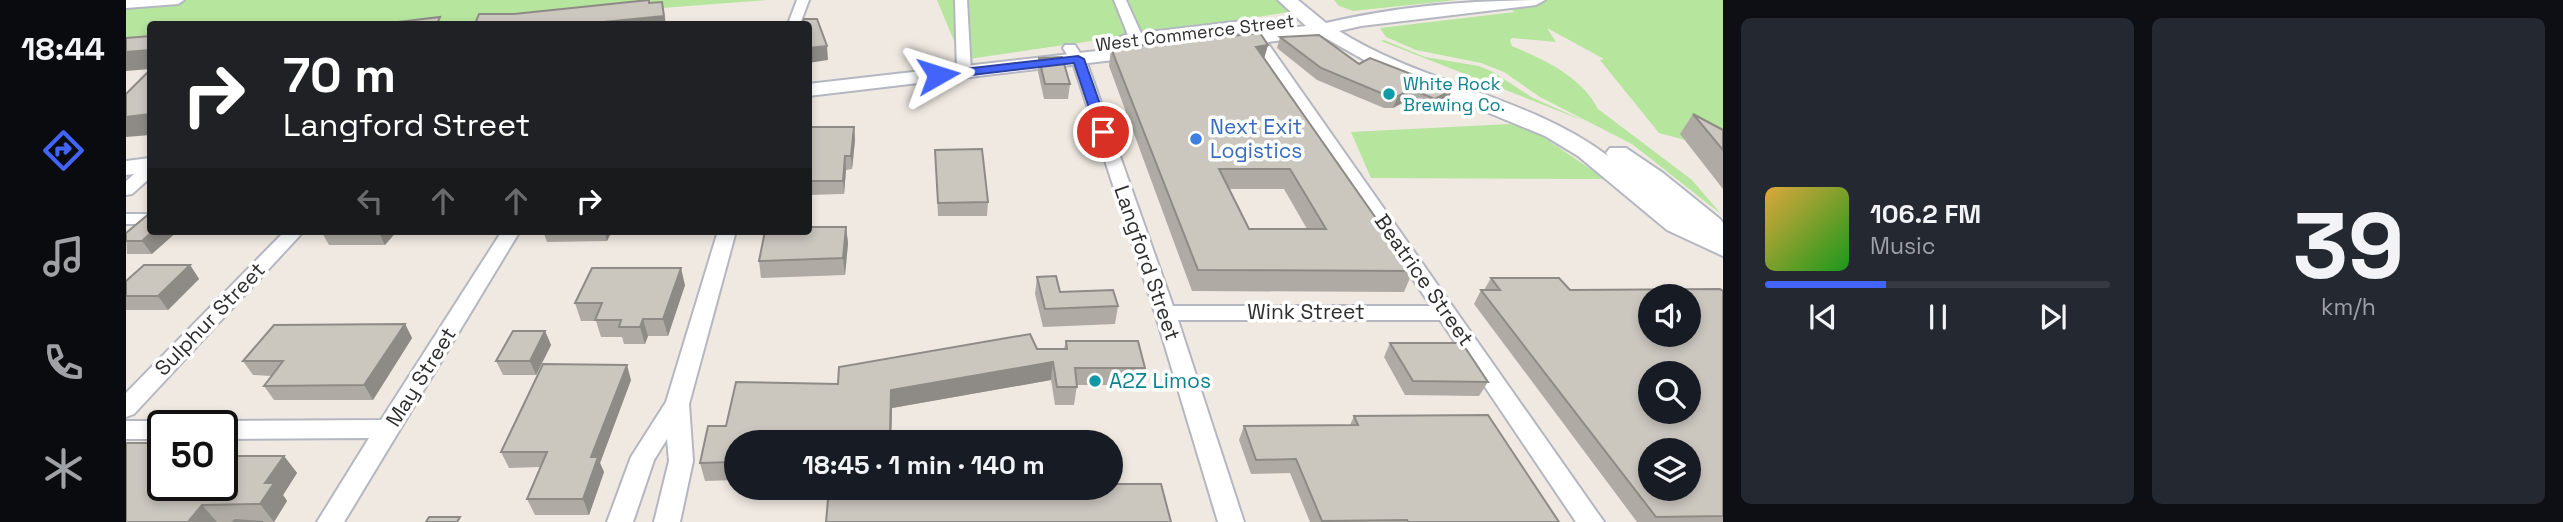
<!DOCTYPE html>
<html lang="en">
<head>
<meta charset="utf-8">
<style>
  :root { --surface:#171b24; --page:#242831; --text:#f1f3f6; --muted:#9ea1a6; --line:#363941; --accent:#4264fb }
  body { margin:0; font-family:"Space Grotesk",sans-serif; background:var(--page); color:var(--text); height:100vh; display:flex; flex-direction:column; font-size:26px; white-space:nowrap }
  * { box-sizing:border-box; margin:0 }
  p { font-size:23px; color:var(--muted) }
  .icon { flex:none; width:38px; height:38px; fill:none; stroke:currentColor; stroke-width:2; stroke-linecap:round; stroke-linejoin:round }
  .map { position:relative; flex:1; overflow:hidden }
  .panel { display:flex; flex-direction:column; gap:18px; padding:18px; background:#0d0f14; width:840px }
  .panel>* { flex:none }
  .top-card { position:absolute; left:21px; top:21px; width:665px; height:214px; border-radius:7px; box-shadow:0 4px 10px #0003; background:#202124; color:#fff; overflow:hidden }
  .buttons { position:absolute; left:1512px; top:284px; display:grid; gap:14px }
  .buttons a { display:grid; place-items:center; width:63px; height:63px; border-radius:50%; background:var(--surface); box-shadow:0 4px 10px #0003; font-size:35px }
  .speed { position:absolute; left:21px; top:410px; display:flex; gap:14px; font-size:35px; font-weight:700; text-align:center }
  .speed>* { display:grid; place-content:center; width:91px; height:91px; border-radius:50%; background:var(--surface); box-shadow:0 4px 10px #0003; line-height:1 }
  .speed .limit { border:4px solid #111; border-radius:10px; background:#fff; color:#111 }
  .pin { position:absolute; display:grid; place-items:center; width:60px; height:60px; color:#fff; margin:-30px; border:4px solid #fff; border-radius:50%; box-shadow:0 2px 7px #0007 }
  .me { position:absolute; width:77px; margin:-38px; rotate:84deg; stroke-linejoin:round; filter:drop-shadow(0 0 5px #0008) }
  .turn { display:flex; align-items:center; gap:24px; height:147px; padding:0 21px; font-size:32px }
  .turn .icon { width:91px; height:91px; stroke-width:2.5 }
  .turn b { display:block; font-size:49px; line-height:60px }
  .lanes { display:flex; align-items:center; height:66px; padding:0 21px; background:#0003; justify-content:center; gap:35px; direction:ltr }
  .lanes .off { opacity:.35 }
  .panel .widget { flex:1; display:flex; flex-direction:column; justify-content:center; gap:10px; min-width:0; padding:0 24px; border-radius:10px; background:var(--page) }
  .panel .dial { align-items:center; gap:0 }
  .dial b { font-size:91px; line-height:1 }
  .song { display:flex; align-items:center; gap:21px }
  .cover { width:84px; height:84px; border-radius:10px; background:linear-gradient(135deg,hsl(40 70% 55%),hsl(120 70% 35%)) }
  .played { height:7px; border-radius:4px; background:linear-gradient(90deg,var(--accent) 35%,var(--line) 35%) }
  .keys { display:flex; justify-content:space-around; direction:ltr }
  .panel .tiles { flex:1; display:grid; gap:18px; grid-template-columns:repeat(2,1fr) }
  .trip { position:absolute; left:598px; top:430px; width:399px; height:70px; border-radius:35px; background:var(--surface); box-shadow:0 4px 10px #0003; font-weight:800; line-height:70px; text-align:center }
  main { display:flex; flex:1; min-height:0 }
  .tab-bar { display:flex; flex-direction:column; width:126px; justify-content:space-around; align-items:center; background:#090b0e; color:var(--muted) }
  .tab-bar .icon { width:49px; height:49px }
  .tab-bar .active { color:var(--accent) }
  .tab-bar b { font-size:32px; color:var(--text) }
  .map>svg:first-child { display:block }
  .green { fill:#b6e59e }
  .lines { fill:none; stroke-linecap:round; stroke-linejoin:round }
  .street-casing { stroke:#b4b7c1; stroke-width:4 }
  .secondary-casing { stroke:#b4b7c1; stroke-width:4 }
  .street { fill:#fff; fill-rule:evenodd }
  .secondary { fill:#fff; fill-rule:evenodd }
  .wall { fill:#afaba4; fill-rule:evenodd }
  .shaded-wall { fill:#8e8b86 }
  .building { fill:#cbc7bf; stroke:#8e8b86; stroke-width:2; fill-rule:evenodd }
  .route { fill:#4264fb; stroke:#2b41a3; stroke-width:2 }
  .culture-dot { fill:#0f9aa8; stroke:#fff; stroke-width:2.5 }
  .shop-dot { fill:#3f7fe0; stroke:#fff; stroke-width:2.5 }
  .labels { text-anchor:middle; stroke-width:7; stroke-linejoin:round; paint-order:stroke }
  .far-street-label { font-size:18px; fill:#2e2e2e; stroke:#fff }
  .far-culture-label { font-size:18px; fill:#0d838f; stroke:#fff; text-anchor:start }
  .shop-label { font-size:21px; fill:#366cbe; stroke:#fff; text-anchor:start }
  .street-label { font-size:21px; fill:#2e2e2e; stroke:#fff }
  .culture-label { font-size:21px; fill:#0d838f; stroke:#fff; text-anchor:start }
</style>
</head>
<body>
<main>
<nav class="tab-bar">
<b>18:44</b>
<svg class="icon active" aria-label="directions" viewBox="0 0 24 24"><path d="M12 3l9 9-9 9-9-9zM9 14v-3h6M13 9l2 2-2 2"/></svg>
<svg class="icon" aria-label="music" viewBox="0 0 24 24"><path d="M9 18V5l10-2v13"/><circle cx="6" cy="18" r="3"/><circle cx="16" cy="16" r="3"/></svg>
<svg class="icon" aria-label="phone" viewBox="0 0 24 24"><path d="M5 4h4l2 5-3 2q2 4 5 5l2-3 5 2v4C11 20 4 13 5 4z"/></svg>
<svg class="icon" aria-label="climate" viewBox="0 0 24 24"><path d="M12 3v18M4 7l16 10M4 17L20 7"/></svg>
</nav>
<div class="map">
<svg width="1597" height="522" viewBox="0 0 1597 522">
  <rect width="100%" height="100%" fill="#efe9e1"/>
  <g class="green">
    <polygon points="0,0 519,0 518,8 308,24 24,24 24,47 0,49"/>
    <polygon points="524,0 641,0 523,9"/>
    <polygon points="811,0 1150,0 1164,12 836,60"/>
    <polygon points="1208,0 1331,0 1227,11 1213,6"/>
    <path d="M1368,0H1597V150L1533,133L1474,60L1478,59L1421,28L1430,42L1386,38L1384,40L1386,46C1419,60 1455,76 1472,109L1566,180L1595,214L1506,144L1414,97L1378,72L1355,63L1290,50L1260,37L1254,28L1389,12Z"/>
    <polygon points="1258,40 1299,57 1353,66 1367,72 1407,98 1461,122 1255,41"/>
    <polygon points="1384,124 1407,130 1479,179 1245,178 1225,132"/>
  </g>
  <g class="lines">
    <g class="street-casing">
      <g id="street">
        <polygon points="0,0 58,0 52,4 0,8"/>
        <polygon points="671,0 683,0 674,24 662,24"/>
        <polygon points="829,0 841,0 845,72 838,76 831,72"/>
        <polygon points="988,0 1000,0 1018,40 1016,43 1011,44 1004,40"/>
        <polygon points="1131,34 1136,35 1478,522 1450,522 1314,320 1052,320 1118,522 1092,522 1029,313 948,66 937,48 939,45 949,45 962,66 1047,306 1305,306 1124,38"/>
        <polygon points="24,165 24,178 6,194 0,195 0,181 18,166"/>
        <rect x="0" y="214" width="24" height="10"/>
        <polygon points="159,231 178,231 8,414 0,417 0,393"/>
        <polygon points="376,231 394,231 218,522 191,522 243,438 96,439 96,425 87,425 96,421 255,420"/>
        <polygon points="592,231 610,231 563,404 567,461 554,522 528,522 543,461 541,439 528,460 507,522 481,522 505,457 540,402"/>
        <polygon points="0,421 37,421 46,425 37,425 37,439 0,439"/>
      </g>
    </g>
    <g class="secondary-casing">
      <g id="secondary">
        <path d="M1152,0H1172L1200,23C1271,6 1346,0 1419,0L1410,5L1235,26L1213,31C1297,84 1402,96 1482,156L1480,153L1484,148H1500L1537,173L1594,219L1597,223V256L1541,230L1452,156L1419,136L1247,65L1194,35L1098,48L1091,46L1088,42L1098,36L1180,26Z"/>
        <polygon points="1117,21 1124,23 1126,27 1124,31 998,47 988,41 998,35"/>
        <polygon points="1023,45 1030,47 1033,51 1030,55 682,96 682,84"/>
        <polygon points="24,158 24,172 0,175 0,161"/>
      </g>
    </g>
    <use href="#street" class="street"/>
    <use href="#secondary" class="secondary"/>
  </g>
  <g class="wall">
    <polygon points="1154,37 1233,64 1321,102 1304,112 1280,101 1267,108 1258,108 1191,80 1151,48"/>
    <path d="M1142,45L1138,58L1287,271L1278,292L1066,291L983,66L985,48ZM1103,189H1158L1181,229H1123Z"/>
    <polygon points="913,58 944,84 942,99 918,99 912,72"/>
    <polygon points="1567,114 1597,130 1597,189 1554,134"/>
    <polygon points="682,127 728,127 729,140 726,169 720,170 718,194 682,195"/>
    <polygon points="809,150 862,202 861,216 812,216"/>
    <polygon points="24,213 26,254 1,254 0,233"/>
    <polygon points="720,227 722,243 719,275 635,278 633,261"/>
    <polygon points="195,231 271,231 259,245 203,245"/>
    <polygon points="417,231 486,231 481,241 421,242"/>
    <polygon points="64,265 73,279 42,310 0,310 0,281"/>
    <polygon points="911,277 934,292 992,306 989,324 917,327 909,294"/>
    <polygon points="1365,278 1444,290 1597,291 1597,522 1511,522 1348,304 1355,290 1358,290"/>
    <polygon points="559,285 542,336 522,336 519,344 498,344 496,337 475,337 470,321 455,321 449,303"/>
    <polygon points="279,324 286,338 247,400 148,400 138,386 146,376 127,375 117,361"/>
    <polygon points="419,331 425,345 410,375 377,375 370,361"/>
    <polygon points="940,341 1019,368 1015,385 951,385 948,405 929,405 925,380 766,408 765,434 876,443 611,443 611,480 579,481 574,463 600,426 712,384 911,349 938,349"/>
    <polygon points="1264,343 1362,382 1353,396 1279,395 1258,357"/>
    <polygon points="505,380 474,463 478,472 463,515 409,515 401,499 415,467 383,468 375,452"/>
    <polygon points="1228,416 1433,522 1184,522 1164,473 1125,474 1113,440 1118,426 1224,425"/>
    <polygon points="24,443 35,456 158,456 171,473 157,495 161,501 148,522 0,522"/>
  </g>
  <g class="shaded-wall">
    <polygon points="536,2 540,24 457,24 526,17"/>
    <polygon points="1142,45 1137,62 1130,47"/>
    <polygon points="701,46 702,60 682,63 682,48"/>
    <polygon points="24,50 24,69 0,71 0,52"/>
    <polygon points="1284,89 1280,101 1267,108 1272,96"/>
    <polygon points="1326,90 1321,102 1304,112 1309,99"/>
    <polygon points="24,114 24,135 0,137 0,117"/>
    <polygon points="728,127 729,140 726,169 725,156"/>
    <polygon points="719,156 720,170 718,194 717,181"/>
    <polygon points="720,227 722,243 719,275 717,258"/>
    <polygon points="27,231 52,231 26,254 16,241"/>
    <polygon points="252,231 271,231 259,245"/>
    <polygon points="478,231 486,231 481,241"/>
    <polygon points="64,265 73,279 42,310 32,296"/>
    <polygon points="555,268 559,285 542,336 537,319"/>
    <polygon points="517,319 522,336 519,344 514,327"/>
    <polygon points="279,324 286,338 247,400 238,385"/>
    <polygon points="419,331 425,345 410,375 404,361"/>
    <polygon points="927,362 925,380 766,408 765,443 764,434 765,390"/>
    <polygon points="501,365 505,380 474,463 478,472 463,515 457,499 465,457"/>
    <polygon points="24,443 37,458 25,456"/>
    <polygon points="609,453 611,459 611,477 607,462"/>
    <polygon points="158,456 171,473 157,495 161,501 148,522 134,504 139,483"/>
    <polygon points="76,505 91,522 62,522"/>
  </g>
  <g class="building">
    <polygon points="523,0 523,3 536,2 538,16 457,24 349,24 353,14 388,14"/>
    <polygon points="314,17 311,24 270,24 272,22"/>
    <polygon points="678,19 691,19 701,46 682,48 682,24 676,24"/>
    <path d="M1134,33L1142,45L1130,47L1287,271L1072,270L985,48ZM1093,169H1164L1200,229H1123Z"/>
    <polygon points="1193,35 1233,64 1244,58 1326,90 1309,99 1284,89 1272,96 1262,96 1195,68 1154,37"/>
    <polygon points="24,36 24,50 0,52 0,38"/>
    <polygon points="936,57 944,84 919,84 913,58"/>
    <polygon points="24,70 24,114 0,117 0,94"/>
    <polygon points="1567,114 1597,130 1597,150"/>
    <polygon points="682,127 728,127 725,156 719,156 717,181 682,181"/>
    <polygon points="856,149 862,202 812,203 809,150"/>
    <polygon points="24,213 24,231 27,231 16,241 0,241 0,233"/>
    <polygon points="682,227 720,227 717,258 633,261 639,231 682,231"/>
    <polygon points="18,265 64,265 32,296 0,296 0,281"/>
    <polygon points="466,268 555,268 537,319 517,319 514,327 493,327 495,320 469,320 476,303 449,303"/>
    <polygon points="930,276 934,292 987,290 992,306 919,309 911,277"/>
    <path d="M1365,278H1433L1444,290L1594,289L1597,291V516L1530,517L1355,290H1374ZM1524,296H1563V334H1524ZM1524,373H1563V411H1524ZM1524,450H1563V488H1524Z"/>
    <polygon points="279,324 238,385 138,386 157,361 117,361 148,325"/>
    <polygon points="387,331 419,331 404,361 370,361"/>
    <polygon points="904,334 911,349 941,349 940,341 1012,341 1019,368 949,368 951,387 931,387 927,362 765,390 764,434 875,433 876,443 611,443 611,453 609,453 607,462 574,463 582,426 600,426 610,382 712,384 713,367"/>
    <polygon points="1264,343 1336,343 1362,382 1287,381"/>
    <polygon points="417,364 501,365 465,457 472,457 457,499 401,499 421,452 375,452"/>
    <polygon points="1362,415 1433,522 1282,522 1281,520 1196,521 1170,459 1130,460 1118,426 1232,425 1228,416"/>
    <polygon points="0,443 24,443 25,456 37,456 37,485 96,485 96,456 158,456 139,483 148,483 134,504 76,505 62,522 0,522"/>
    <polygon points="985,484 1035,484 1045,522 700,522 703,488 985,488"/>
    <polygon points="303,517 334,517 331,522 300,522"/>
    <polygon points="109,520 137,522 107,522"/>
  </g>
  <polygon class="route" points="952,56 958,59 984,132 982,135 972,135 948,63 812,79 806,75 812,72"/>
  <g class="culture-dot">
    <circle cx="1263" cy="94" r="7"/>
    <circle cx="969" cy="381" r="7"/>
  </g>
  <circle class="shop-dot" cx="1070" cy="139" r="7"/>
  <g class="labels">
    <g class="far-street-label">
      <text transform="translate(1069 33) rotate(-7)" y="6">West Commerce Street</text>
    </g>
    <g class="far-culture-label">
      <text x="1277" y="90">White Rock<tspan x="1277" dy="21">Brewing Co.</tspan></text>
    </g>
    <g class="shop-label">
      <text x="1084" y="134">Next Exit<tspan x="1084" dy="24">Logistics</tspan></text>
    </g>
    <g class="street-label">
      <text transform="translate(1021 263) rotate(71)" y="7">Langford Street</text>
      <text transform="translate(1298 280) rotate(55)" y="7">Beatrice Street</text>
      <text x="1180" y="319">Wink Street</text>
      <text transform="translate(84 319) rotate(-46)" y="7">Sulphur Street</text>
      <text transform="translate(295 377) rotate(-58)" y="7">May Street</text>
    </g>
    <g class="culture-label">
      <text x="983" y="388">A2Z Limos</text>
    </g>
  </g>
</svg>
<div class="buttons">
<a><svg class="icon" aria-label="sound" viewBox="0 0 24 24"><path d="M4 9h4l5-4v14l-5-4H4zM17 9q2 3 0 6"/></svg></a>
<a><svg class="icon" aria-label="search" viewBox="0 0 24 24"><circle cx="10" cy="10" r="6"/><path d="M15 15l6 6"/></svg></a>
<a><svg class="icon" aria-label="layers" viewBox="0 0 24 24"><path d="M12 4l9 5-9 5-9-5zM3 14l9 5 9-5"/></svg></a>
</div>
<div class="speed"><div class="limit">50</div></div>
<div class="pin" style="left:977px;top:132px;background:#d93025"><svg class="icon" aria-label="arrive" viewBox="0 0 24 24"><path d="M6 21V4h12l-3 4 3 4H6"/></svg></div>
<svg class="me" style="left:812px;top:75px" viewBox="-20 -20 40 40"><path d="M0-17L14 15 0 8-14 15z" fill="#4264fb" stroke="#fff" stroke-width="4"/></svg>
<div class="trip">18:45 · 1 min · 140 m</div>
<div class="top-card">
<div class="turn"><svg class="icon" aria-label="right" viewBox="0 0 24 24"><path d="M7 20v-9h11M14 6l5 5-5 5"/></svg><div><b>70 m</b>Langford Street</div></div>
<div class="lanes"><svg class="icon off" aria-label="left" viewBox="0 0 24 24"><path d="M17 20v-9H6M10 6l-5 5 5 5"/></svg><svg class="icon off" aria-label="ahead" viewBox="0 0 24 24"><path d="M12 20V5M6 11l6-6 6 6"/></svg><svg class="icon off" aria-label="ahead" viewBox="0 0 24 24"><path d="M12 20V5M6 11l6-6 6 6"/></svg><svg class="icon" aria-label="right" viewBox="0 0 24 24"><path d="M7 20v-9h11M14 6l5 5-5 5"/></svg></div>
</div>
</div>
<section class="panel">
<div class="tiles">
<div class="widget">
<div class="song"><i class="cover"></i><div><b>106.2 FM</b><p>Music</p></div></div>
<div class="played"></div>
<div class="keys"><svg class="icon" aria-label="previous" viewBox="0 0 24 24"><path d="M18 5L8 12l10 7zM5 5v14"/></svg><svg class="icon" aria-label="pause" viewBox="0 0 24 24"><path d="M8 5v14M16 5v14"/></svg><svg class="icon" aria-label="next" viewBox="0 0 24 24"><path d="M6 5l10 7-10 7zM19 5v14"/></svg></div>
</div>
<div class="widget dial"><b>39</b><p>km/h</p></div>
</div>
</section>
</main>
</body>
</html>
